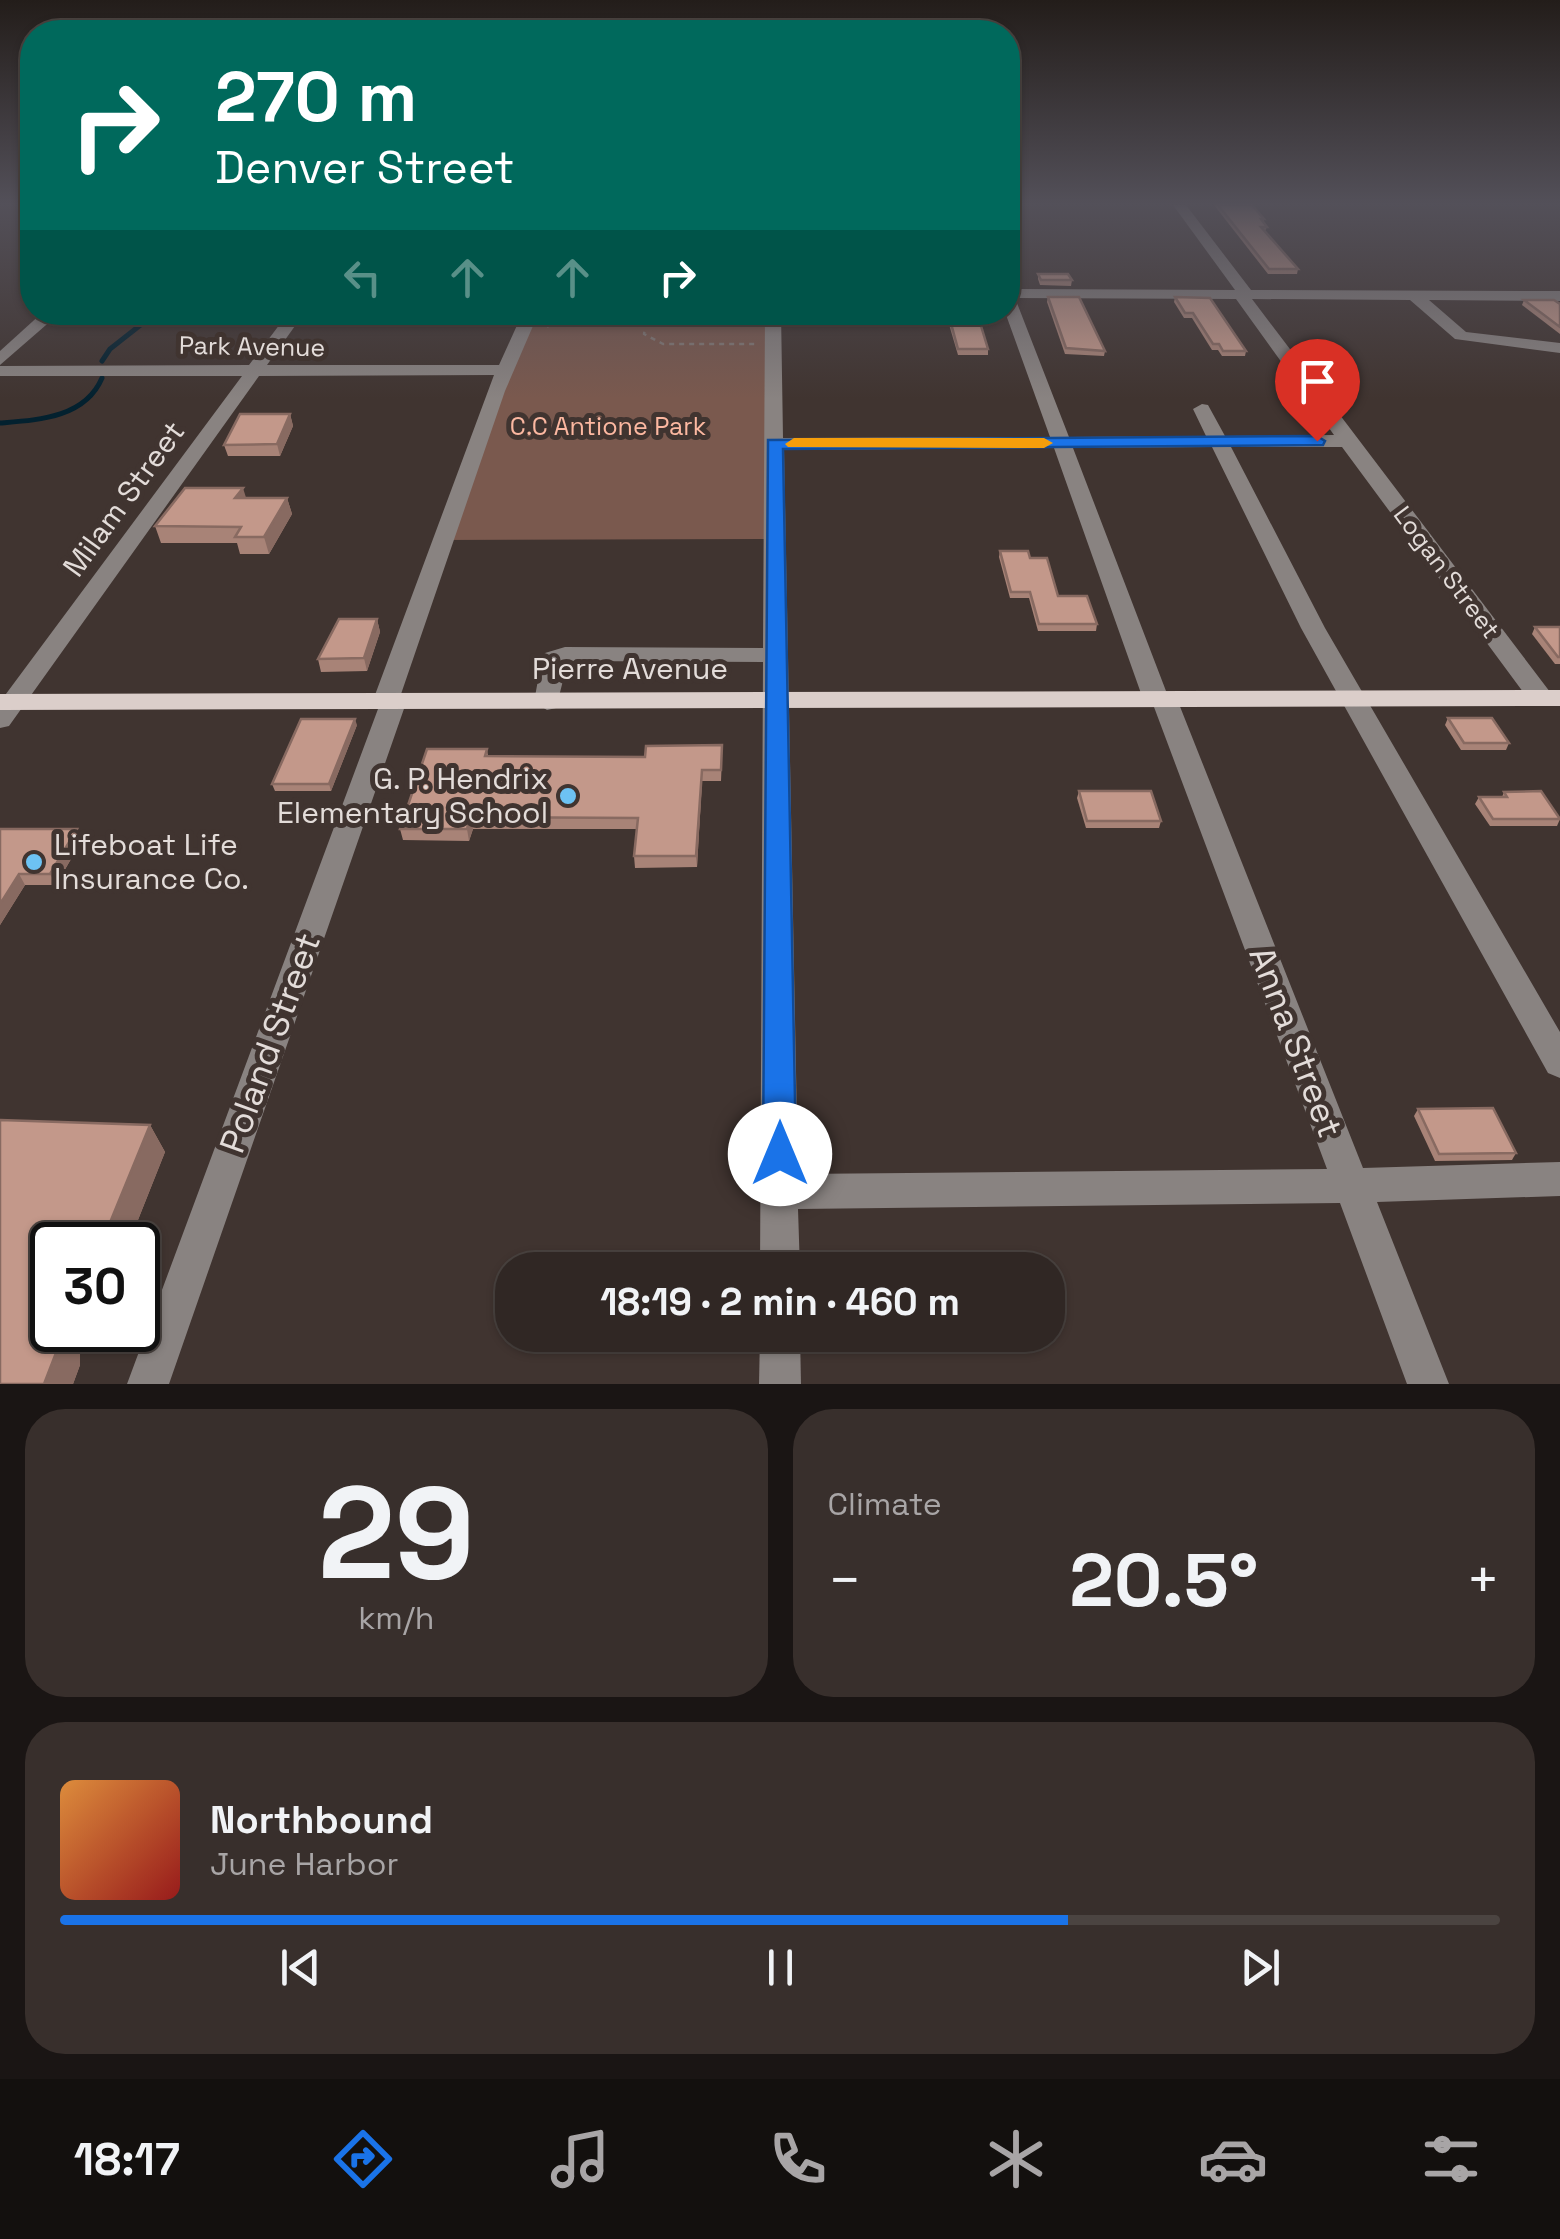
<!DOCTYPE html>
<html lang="en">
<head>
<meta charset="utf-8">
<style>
  :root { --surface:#302724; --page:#382f2c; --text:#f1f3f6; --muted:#a8a5a6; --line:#4b4441; --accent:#1a73e8 }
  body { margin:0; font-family:"Space Grotesk",sans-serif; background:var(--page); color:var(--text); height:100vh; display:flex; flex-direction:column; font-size:38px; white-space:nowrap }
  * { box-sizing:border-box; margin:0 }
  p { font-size:32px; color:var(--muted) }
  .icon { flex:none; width:55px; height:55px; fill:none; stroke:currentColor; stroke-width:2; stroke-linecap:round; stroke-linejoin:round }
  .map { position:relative; height:1384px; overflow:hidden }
  .panel { display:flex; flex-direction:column; gap:25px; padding:25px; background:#1a1514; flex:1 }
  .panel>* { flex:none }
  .hud { position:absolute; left:20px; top:20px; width:1000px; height:305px; border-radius:40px; box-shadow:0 2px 8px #0004,0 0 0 2px var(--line); background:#00695c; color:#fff; overflow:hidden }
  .speed { position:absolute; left:30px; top:1222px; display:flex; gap:20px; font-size:50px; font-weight:700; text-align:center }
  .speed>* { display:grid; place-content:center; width:130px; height:130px; border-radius:50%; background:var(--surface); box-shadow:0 2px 8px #0004,0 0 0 2px var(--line); line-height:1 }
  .speed .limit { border:5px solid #111; border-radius:15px; background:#fff; color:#111 }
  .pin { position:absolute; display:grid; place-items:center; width:85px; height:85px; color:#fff; margin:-102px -42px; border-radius:50% 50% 50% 0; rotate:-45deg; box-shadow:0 0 10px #0007 }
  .pin .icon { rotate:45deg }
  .me { position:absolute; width:110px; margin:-55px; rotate:0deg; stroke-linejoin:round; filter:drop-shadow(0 0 8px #0008) }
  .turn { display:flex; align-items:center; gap:35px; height:210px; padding:0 30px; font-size:45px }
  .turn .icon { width:130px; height:130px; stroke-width:2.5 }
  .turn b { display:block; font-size:70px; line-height:85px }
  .lanes { display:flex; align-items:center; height:95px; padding:0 30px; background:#0003; justify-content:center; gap:50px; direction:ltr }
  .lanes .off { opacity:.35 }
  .big { font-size:75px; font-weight:800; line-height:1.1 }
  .panel .widget { flex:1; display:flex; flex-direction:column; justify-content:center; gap:15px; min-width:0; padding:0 35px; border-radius:40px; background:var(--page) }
  .panel .dial { align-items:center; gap:0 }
  .dial b { font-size:130px; line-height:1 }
  .song { display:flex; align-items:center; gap:30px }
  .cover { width:120px; height:120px; border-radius:15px; background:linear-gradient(135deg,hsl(30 70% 55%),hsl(0 70% 35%)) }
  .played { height:10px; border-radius:5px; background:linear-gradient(90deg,var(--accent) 70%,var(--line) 70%) }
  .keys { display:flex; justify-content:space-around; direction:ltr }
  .heat { display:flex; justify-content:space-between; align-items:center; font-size:55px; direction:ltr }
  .panel .tiles { flex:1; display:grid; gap:25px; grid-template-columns:1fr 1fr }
  .widget:last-child { grid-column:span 2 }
  .trip { position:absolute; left:495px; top:1252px; width:570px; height:100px; border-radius:40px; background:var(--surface); box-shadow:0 2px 8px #0004,0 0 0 2px var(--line); font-weight:800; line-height:100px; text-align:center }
  .tabs { display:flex; height:160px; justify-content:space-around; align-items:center; background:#13100e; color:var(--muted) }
  .tabs .icon { width:70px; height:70px }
  .tabs .on { color:var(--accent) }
  .tabs b { font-size:45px; color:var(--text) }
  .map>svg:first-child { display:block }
  .green { fill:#7a594e }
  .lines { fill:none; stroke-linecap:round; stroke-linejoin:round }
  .stream { stroke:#03212f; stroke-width:5 }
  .path { stroke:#847a76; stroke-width:2.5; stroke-dasharray:5 5; stroke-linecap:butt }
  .minor { fill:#898381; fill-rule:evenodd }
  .major { fill:#dbceca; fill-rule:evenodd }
  .wall { fill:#a88377 }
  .shaded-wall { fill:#886a61 }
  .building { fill:#c3988a; stroke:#886a61; stroke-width:2.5 }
  .route { fill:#1a73e8; stroke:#114b97; stroke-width:2.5 }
  .slow { fill:#f59e0b }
  .poi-dot { fill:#6dc2f3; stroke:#403430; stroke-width:4 }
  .labels { text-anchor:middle; stroke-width:10; stroke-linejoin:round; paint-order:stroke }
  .far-street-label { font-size:25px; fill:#e3dcd9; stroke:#403430 }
  .far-park-label { font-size:25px; fill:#fcb8a1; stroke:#403430 }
  .street-label { font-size:30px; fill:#e3dcd9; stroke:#403430 }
  .poi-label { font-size:30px; fill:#e3dcd9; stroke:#403430; text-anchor:end }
  .near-street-label { font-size:35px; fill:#e3dcd9; stroke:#403430 }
</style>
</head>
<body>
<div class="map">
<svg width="1560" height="1384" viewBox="0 0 1560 1384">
  <rect width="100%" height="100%" fill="#403430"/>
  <polygon class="green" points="531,313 774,313 775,539 442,540"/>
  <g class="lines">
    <g class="stream">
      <polyline points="102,361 110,349 157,312"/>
      <path d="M0,423C38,420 85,418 102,378"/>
    </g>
    <g class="path">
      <polyline points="648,312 644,334 663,344 756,344"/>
      <polyline points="547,327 563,312"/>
    </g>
    <g class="minor">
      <path d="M1173,205H1186L1251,290L1560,291V301L1429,300L1466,332L1560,343V353L1455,339L1410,300L1252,299L1550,692L1554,698L1550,704H1532L1342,447H1231L1325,628L1560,1032V1078L1548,1073L1301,628L1212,447L1073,448L1166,691L1177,699L1363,1168L1560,1162V1196L1377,1202L1449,1384H1407L1340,1203L798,1209L800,1270H760L763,662L568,661L556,708L547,710L534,702L542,658L545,653L565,647L763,648L765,312H781L783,438L1050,437L1005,312L1008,289L1235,290ZM1015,298L1236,299L1334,435L1225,436L1208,405L1202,404L1193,409L1206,436L1069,437ZM1054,448L1143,699L1154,707L1327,1169L798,1174L784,450Z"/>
      <polygon points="43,312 61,312 0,365 0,351"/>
      <polygon points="289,312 305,312 267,365 499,365 523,312 539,312 505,391 400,697 406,703 169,1384 127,1384 378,709 372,703 494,375 259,376 9,726 0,728 0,702 242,376 0,376 0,366 249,365"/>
      <polygon points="760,1335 800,1335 801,1384 759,1384"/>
    </g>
    <polygon class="major" points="1560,690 1560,706 0,710 0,694"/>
  </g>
  <g class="wall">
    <polygon points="1214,205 1252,205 1264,219 1264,222 1267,227 1265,231 1298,269 1297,274 1268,274"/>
    <polygon points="1038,274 1072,280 1071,286 1040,285 1038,279"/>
    <polygon points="1048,297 1105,351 1104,356 1065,354 1047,302"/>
    <polygon points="1175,297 1246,351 1245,356 1222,356 1218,350 1212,350 1192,318 1184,318 1174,302"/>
    <polygon points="1524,300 1560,304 1560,334 1522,305"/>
    <polygon points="949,316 988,349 988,355 958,355 948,321"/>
    <polygon points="290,414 293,426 280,456 228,456 224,445"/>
    <polygon points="246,498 287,498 292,514 269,554 240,554 237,543 161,543 155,526"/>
    <polygon points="1000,551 1030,558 1058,596 1097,624 1096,631 1038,631 1029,598 1010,598 999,557"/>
    <polygon points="377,619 380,632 367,671 321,672 318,659"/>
    <polygon points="1535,627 1560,627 1560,664 1555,664 1532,634"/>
    <polygon points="1448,718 1509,743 1506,750 1461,750 1445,725"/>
    <polygon points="357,725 331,791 275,791 272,784"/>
    <polygon points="487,749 488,756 722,757 721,781 702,781 697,867 635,868 634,856 637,829 473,829 469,841 403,840 400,829"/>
    <polygon points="1079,791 1161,821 1159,828 1086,828 1077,798"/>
    <polygon points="1504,792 1560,819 1557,826 1490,826 1475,804 1479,797 1502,797"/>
    <polygon points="0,829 77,829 82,840 56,885 25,885 0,925"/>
    <polygon points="1418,1109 1516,1153 1512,1160 1435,1161 1414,1116"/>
    <polygon points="0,1120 150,1125 165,1152 128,1245 52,1245 52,1330 80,1330 80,1365 73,1384 0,1384"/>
  </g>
  <g class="shaded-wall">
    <polygon points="290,414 293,426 280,456 277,444"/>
    <polygon points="243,488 248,504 235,498"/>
    <polygon points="287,498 292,514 269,554 264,537"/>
    <polygon points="377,619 380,632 367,671 364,658"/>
    <polygon points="355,719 357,725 331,791 329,784"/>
    <polygon points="702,770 702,781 697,867 696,856"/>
    <polygon points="470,817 473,829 469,841 467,829"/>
    <polygon points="77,829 82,840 56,885 50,874"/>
    <polygon points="19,874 25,885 0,925 0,904"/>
    <polygon points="150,1125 165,1152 128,1245 122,1245 109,1225"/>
    <polygon points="89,1228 101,1245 81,1245"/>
    <polygon points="61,1330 80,1330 80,1365 73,1384 44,1384"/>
  </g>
  <g class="building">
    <polygon points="1218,205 1252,205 1264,219 1261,219 1267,227 1261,227 1298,269 1269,269"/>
    <polygon points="1038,274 1068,274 1072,280 1041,280"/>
    <polygon points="1048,297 1079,297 1105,351 1066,348"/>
    <polygon points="1175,297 1210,298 1246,351 1223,351 1219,344 1213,344 1193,313 1185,313"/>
    <polygon points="1524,300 1554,300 1560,304 1560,327"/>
    <polygon points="949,316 978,316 988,349 958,349"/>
    <polygon points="240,414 290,414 277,444 224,445"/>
    <polygon points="185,488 243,488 235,498 287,498 264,537 235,537 241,527 155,526"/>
    <polygon points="1000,551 1028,551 1030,558 1047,558 1058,596 1087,596 1097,624 1039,624 1030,592 1011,592"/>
    <polygon points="339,619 377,619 364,658 318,659"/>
    <polygon points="1535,627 1560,627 1560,657 1558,657"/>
    <polygon points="1448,718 1492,718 1509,743 1464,743"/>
    <polygon points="301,719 355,719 329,784 272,784"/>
    <polygon points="722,745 721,770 702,770 696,856 634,856 638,818 470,817 467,829 400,829 427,749 487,749 485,756 645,757 646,746"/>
    <polygon points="1079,791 1151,791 1161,821 1087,821"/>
    <polygon points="1541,791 1560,819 1493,819 1479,797 1507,797 1504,792"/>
    <polygon points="0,829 77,829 50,874 19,874 0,904"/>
    <polygon points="1493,1108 1516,1153 1439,1154 1418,1109"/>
    <polygon points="0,1120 150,1125 109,1225 89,1228 81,1245 52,1245 52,1330 61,1330 61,1340 44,1384 0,1384"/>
  </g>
  <linearGradient id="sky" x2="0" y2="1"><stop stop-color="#231d1a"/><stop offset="0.51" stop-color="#535059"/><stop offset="1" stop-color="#535059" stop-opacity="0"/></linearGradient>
  <rect width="1560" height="399" fill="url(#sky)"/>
  <polygon class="route" points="1317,436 1325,441 1323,445 783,449 796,1154 791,1165 780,1169 768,1165 763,1154 768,440"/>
  <polygon class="slow" points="794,438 1044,438 1053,443 1044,448 788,447 785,444"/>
  <g class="poi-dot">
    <circle cx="568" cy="796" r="10"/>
    <circle cx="34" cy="862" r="10"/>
  </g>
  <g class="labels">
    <g class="far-street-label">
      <text transform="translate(252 346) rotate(1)" y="9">Park Avenue</text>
      <text transform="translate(1447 572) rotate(53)" y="9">Logan Street</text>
    </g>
    <g class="far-park-label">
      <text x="608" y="435">C.C Antione Park</text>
    </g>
    <g class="street-label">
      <text transform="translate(124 499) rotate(-54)" y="10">Milam Street</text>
      <text x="630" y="679">Pierre Avenue</text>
    </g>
    <g class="poi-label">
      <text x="548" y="789">G. P. Hendrix<tspan x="548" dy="34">Elementary School</tspan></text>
      <text x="54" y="855" text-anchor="start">Lifeboat Life<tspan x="54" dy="34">Insurance Co.</tspan></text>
    </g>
    <g class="near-street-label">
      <text transform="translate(1296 1042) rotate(69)" y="12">Anna Street</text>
      <text transform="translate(270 1043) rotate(-70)" y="12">Poland Street</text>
    </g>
  </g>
</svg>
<div class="speed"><div class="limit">30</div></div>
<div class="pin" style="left:1317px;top:441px;background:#d93025"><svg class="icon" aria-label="arrive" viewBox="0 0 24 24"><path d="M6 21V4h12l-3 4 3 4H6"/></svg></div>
<svg class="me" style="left:780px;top:1154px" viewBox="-20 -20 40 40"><circle r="19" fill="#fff"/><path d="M0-13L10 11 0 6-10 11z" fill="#1a73e8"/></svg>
<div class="trip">18:19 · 2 min · 460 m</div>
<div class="hud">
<div class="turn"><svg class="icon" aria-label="right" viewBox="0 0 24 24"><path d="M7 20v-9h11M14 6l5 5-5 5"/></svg><div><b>270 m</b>Denver Street</div></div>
<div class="lanes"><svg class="icon off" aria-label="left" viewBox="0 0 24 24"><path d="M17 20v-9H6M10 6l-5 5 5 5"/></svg><svg class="icon off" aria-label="ahead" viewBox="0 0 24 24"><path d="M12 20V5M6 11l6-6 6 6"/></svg><svg class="icon off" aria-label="ahead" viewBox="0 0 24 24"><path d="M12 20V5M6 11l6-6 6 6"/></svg><svg class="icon" aria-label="right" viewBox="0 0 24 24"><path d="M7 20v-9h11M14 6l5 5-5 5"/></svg></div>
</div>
</div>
<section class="panel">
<div class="tiles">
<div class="widget dial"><b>29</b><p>km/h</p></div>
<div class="widget"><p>Climate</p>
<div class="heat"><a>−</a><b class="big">20.5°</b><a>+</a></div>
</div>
<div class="widget">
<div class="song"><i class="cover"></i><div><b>Northbound</b><p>June Harbor</p></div></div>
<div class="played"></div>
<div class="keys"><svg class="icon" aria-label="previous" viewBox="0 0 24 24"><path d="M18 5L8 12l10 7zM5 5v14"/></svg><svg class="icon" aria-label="pause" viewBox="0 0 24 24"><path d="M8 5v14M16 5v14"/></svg><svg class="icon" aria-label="next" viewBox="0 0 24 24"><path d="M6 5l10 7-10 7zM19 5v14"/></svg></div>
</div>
</div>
</section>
<nav class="tabs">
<b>18:17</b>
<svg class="icon on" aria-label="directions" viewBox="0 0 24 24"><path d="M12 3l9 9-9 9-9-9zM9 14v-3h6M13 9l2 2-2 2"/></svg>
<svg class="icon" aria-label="music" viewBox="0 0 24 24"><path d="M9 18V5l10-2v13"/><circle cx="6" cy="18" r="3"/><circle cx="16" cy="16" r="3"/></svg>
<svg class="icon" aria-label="phone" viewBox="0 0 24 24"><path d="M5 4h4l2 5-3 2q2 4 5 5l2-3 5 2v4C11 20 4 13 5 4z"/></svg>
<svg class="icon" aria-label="climate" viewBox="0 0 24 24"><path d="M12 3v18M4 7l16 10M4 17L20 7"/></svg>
<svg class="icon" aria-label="car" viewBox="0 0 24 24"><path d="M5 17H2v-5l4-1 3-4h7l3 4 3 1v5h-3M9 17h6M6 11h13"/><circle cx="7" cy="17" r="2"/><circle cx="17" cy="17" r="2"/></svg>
<svg class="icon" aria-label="filters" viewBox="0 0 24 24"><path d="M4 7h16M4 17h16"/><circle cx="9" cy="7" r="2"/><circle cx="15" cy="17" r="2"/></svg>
</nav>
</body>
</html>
